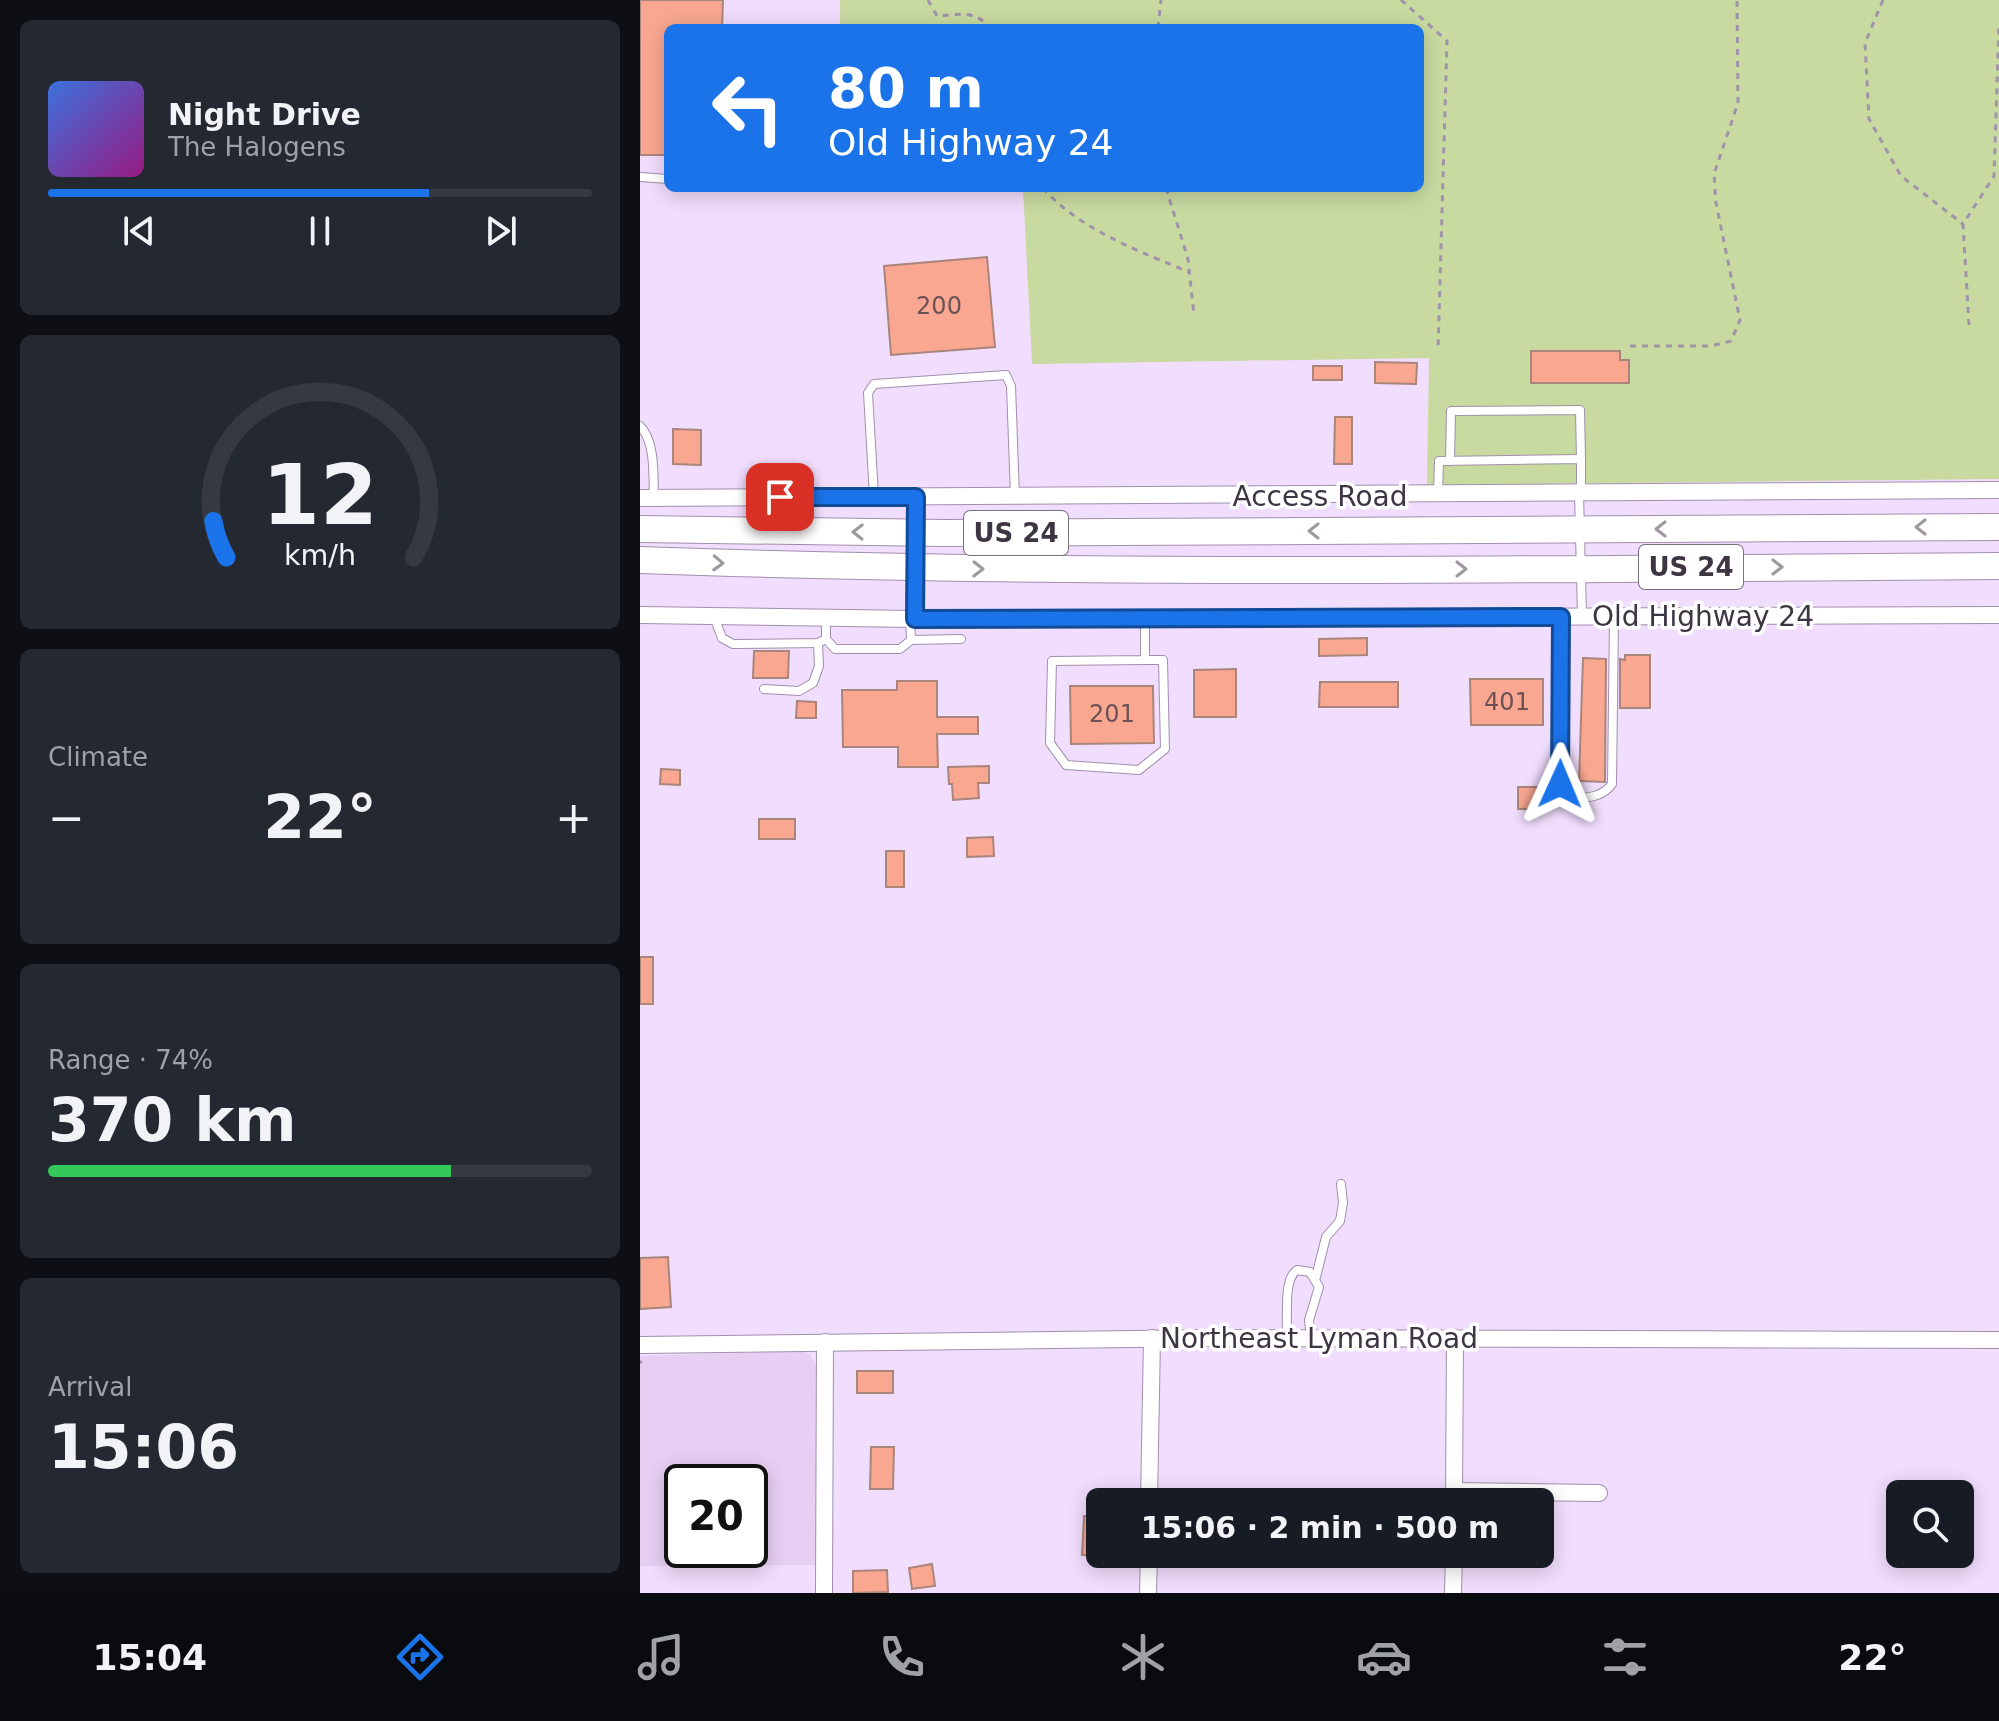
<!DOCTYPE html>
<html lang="en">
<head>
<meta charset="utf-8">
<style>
  :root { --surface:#171b24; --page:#242831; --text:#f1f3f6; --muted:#9ea1a6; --line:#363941; --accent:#1a73e8 }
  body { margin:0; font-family:"DejaVu Sans",sans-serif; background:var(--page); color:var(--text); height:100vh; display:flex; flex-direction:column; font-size:30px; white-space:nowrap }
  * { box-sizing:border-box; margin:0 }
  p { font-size:26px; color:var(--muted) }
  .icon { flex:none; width:44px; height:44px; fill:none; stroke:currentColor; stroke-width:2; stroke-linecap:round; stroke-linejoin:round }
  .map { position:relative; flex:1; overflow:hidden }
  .panel { display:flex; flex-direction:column; gap:20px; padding:20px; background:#0d0f14; width:640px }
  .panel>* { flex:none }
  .banner { position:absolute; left:24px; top:24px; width:760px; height:168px; border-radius:12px; box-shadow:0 4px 20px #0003; background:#1a73e8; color:#fff; overflow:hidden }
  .tools { position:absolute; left:1246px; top:1480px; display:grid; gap:16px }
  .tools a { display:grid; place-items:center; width:88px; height:88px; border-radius:12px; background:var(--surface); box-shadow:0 4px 20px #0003; font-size:40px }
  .speed { position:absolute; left:24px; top:1464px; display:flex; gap:16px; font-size:40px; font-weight:700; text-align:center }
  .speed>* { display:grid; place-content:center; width:104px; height:104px; border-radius:50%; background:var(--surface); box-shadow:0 4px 20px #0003; line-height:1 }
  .speed .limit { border:4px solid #111; border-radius:12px; background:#fff; color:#111 }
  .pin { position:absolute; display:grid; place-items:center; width:68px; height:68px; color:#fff; margin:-34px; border-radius:16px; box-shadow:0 4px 12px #0006 }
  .me { position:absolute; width:88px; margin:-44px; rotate:1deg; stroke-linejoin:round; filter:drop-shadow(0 0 6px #0008) }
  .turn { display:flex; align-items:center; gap:28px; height:168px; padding:0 32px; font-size:36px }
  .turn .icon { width:104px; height:104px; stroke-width:2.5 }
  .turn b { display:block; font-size:56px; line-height:68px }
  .big { font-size:60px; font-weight:700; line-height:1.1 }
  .panel .tile { flex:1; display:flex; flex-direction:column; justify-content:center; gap:12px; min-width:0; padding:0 28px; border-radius:12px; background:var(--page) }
  .panel .dial { align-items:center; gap:0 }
  .dial svg { height:208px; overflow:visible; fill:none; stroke:var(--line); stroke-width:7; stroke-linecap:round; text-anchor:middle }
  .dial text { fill:var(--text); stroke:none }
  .song { display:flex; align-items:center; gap:24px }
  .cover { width:96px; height:96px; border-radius:12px; background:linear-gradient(135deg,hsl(220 70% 55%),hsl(310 70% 35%)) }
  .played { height:8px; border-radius:4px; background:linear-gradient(90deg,var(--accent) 70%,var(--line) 70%) }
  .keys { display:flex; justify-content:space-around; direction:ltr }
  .heat { display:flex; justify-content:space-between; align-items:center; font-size:44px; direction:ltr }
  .charge { height:12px; border-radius:6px; background:linear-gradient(90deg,#34c759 74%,var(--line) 0) }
  .trip { position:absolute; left:446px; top:1488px; width:468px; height:80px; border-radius:12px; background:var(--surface); box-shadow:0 4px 20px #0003; font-weight:700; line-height:80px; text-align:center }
  .tabs { display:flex; height:128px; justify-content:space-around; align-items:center; background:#090b0e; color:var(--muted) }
  .tabs .icon { width:56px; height:56px }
  .tabs .selected { color:var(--accent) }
  .tabs b { font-size:36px; color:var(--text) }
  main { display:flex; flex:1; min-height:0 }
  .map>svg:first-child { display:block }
  .built { fill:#e7cff4; fill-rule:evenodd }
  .green { fill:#c9daa1 }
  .building { fill:#f9a791; stroke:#a9857b; stroke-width:2 }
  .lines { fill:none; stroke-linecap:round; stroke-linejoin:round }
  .service-casing { stroke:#a18fac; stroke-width:10 }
  .minor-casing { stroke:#a18fac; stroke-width:18 }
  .trunk-casing { stroke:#a18fac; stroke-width:28 }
  .path { stroke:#a193aa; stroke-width:3; stroke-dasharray:6 6; stroke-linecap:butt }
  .service { stroke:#fff; stroke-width:8 }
  .minor { stroke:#fff; stroke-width:16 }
  .trunk { stroke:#fff; stroke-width:26 }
  .oneway { stroke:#9e9aa0 }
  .route-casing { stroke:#114b97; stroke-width:20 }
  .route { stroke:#1a73e8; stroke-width:14 }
  .labels { text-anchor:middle; stroke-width:7; stroke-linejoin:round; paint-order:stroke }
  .number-label { font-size:24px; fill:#6c5256 }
  .shield { fill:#fff; stroke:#77727b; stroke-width:2 }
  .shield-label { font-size:26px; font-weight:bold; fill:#3d3542 }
  .street-label { font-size:28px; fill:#3d3542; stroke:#fff }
</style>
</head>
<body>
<main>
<section class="panel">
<div class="tile">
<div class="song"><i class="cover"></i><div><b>Night Drive</b><p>The Halogens</p></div></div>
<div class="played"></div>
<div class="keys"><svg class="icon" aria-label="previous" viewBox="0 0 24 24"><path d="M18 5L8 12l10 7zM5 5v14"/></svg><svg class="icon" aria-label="pause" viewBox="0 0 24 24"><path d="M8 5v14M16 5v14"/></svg><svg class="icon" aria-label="next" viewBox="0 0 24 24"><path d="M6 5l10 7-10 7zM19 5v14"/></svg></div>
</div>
<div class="tile dial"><svg viewBox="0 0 100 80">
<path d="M14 69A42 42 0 1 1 86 69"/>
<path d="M14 69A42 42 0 0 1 9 55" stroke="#1a73e8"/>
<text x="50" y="56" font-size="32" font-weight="700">12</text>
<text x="50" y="72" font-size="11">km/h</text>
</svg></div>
<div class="tile"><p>Climate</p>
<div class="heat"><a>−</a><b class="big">22°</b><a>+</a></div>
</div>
<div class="tile"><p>Range · 74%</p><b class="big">370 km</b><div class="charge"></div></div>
<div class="tile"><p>Arrival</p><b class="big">15:06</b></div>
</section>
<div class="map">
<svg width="1359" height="1593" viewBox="0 0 1359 1593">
  <rect width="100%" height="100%" fill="#f1ddfd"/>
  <path class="built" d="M163,1351L170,1355L176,1366V1565L0,1566V1356ZM42,1482H110V1550H42Z"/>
  <polygon class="green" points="200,0 1359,0 1359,479 787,485 789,358 392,364 383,188 780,188 780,28 200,28"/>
  <g class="building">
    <polygon points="0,0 83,0 82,28 28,28 28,155 0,155"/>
    <polygon points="347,257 355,347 251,355 244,266"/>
    <polygon points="891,351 980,351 980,360 989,360 989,383 891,383"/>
    <polygon points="735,362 777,363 776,384 735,383"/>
    <rect x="673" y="366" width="29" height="14"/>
    <polygon points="695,417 712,417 712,464 694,464"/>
    <polygon points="33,429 61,430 61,465 33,464"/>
    <polygon points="727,638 727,655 679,656 679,639"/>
    <polygon points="114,651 149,651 148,678 113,678"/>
    <polygon points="985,655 1010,655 1010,708 980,708 980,659 985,660"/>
    <polygon points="943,658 966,659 965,782 939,781"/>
    <polygon points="596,669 596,717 554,717 554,670"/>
    <polygon points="830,679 903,679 903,725 831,725"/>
    <polygon points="257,681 297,681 297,717 338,717 338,734 297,734 298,767 258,767 258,747 203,747 202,690 257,690"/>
    <polygon points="680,682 758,682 758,707 679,707"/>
    <polygon points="430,686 513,686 514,743 431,744"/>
    <polygon points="157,701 176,702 176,718 156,718"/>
    <polygon points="349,766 349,783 338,783 339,798 313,800 312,784 309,784 308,767"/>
    <polygon points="21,769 40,770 40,785 20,784"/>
    <rect x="878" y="787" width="22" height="22"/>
    <rect x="119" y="819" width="36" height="20"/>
    <polygon points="353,837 354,856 327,857 327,838"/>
    <rect x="246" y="851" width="18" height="36"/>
    <rect x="0" y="957" width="13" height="47"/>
    <polygon points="28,1257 31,1307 0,1309 0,1258"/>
    <rect x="217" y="1371" width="36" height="22"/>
    <polygon points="231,1447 254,1447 253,1489 230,1489"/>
    <polygon points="444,1516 460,1516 460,1556 442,1555"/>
    <polygon points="292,1564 295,1586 272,1589 269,1568"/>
    <polygon points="247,1570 248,1592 213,1593 213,1571"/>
  </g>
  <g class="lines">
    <g class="service-casing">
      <g id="service">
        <polyline points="0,177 28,179"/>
        <path d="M0,426C16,442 13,477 14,498"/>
        <polyline points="810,461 811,411 940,410 941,459"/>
        <polyline points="939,493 942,616"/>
        <polyline points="798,495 799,461 941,459 941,493"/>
        <polyline points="234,496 228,393 234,384 366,375 371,386 375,497"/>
        <polyline points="74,617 82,638 93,644 178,643 186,639 186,618"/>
        <path d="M921,617L920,784L930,798C946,798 962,798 972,784L974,617"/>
        <polyline points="275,619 276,497"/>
        <polyline points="505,619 505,660 412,661 410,743 426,765 499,770 525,749 523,660 505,660"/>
        <polyline points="186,639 195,649 260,649 271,640 270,618"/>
        <polyline points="271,640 321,639"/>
        <polyline points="124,689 159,691 173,683 179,666 178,643"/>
        <polyline points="676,1277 686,1237 700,1221 703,1203 701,1184"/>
        <path d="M646,1338C649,1319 642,1280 657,1270L670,1272L679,1287L669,1320L671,1338"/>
      </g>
    </g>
    <g class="minor-casing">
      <g id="minor">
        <polyline points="0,498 1359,490"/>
        <polyline points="0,615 275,619 1359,615"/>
        <polyline points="0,1345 573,1338 1359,1340"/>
        <polyline points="814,1491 959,1493"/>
        <polyline points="509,1502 512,1338"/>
        <polyline points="814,1502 815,1338"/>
        <polyline points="184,1593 185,1342"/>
        <polyline points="508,1593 509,1554"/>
        <polyline points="813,1593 814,1554"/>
      </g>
    </g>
    <g class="trunk-casing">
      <g id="trunk">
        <polyline points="0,529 305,533 1359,527"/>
        <path d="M0,560C453,576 906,569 1359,566"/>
      </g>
    </g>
    <g class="path">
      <path d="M288,0L297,16C317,15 336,9 349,28"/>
      <polyline points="761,0 807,41 798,350"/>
      <polyline points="1243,0 1225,43 1229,119 1261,176 1323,224"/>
      <polyline points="518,28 521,0"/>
      <path d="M403,188C440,230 499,251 549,272"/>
      <polyline points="526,188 548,259 554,315"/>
      <polyline points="1329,325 1323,224 1354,176 1359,24"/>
      <polyline points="990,346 1071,346 1091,341 1100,320 1076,203 1074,174 1098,103 1097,0"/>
      <polyline points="0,1362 2,1362"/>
    </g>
    <use href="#service" class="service"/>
    <use href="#minor" class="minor"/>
    <use href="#trunk" class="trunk"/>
  </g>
  <defs><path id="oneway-chevron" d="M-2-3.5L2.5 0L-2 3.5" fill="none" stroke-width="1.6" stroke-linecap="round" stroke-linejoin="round" transform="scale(2)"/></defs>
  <g class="oneway">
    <use href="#oneway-chevron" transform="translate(1281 527) rotate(180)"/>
    <use href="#oneway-chevron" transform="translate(1021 529) rotate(180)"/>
    <use href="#oneway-chevron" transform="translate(674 531) rotate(180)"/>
    <use href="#oneway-chevron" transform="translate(218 532) rotate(-179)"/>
    <use href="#oneway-chevron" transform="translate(78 563) rotate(2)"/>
    <use href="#oneway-chevron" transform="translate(1137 567)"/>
    <use href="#oneway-chevron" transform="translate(338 569) rotate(1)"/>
    <use href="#oneway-chevron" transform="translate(821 569)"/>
  </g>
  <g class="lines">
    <g class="route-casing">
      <polyline id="route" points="140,497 276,497 275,619 921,617 920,784"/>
    </g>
    <use href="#route" class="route"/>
  </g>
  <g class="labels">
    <g class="number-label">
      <text x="299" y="314">200</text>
      <text x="867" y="710">401</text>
      <text x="472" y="722">201</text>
    </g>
    <g class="shield">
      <rect x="324" y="511" width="104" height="44" rx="6"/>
      <rect x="999" y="545" width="104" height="44" rx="6"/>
    </g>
    <g class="shield-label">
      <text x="376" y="542">US 24</text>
      <text x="1051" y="576">US 24</text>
    </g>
    <g class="street-label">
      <text x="680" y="506">Access Road</text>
      <text x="1063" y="626">Old Highway 24</text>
      <text x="679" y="1348">Northeast Lyman Road</text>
    </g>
  </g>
</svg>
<div class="tools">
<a><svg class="icon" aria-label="search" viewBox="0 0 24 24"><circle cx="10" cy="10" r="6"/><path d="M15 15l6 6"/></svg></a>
</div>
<div class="speed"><div class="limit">20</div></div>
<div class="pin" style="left:140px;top:497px;background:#d93025"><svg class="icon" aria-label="arrive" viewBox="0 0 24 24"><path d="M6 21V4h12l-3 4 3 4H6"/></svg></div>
<svg class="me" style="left:920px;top:784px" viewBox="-20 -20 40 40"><path d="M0-17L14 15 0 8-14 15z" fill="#1a73e8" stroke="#fff" stroke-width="4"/></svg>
<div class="trip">15:06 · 2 min · 500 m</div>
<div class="banner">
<div class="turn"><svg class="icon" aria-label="left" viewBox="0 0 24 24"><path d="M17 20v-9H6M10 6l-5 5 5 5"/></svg><div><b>80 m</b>Old Highway 24</div></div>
</div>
</div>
</main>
<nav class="tabs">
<b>15:04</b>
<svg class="icon selected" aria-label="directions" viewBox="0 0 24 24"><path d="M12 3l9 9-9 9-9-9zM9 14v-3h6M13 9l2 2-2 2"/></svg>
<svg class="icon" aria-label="music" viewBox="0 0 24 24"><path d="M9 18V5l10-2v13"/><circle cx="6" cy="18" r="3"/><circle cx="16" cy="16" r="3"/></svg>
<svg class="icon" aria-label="phone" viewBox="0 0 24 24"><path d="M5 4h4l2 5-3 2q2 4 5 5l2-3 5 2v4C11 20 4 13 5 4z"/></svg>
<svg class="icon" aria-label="climate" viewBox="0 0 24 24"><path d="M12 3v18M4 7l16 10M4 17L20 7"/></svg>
<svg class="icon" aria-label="car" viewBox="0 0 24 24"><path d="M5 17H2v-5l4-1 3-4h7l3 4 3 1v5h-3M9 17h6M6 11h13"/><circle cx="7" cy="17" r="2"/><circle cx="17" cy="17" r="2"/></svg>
<svg class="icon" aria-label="filters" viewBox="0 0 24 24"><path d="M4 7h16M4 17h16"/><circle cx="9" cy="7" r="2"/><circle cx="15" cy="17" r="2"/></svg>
<b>22°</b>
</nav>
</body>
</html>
